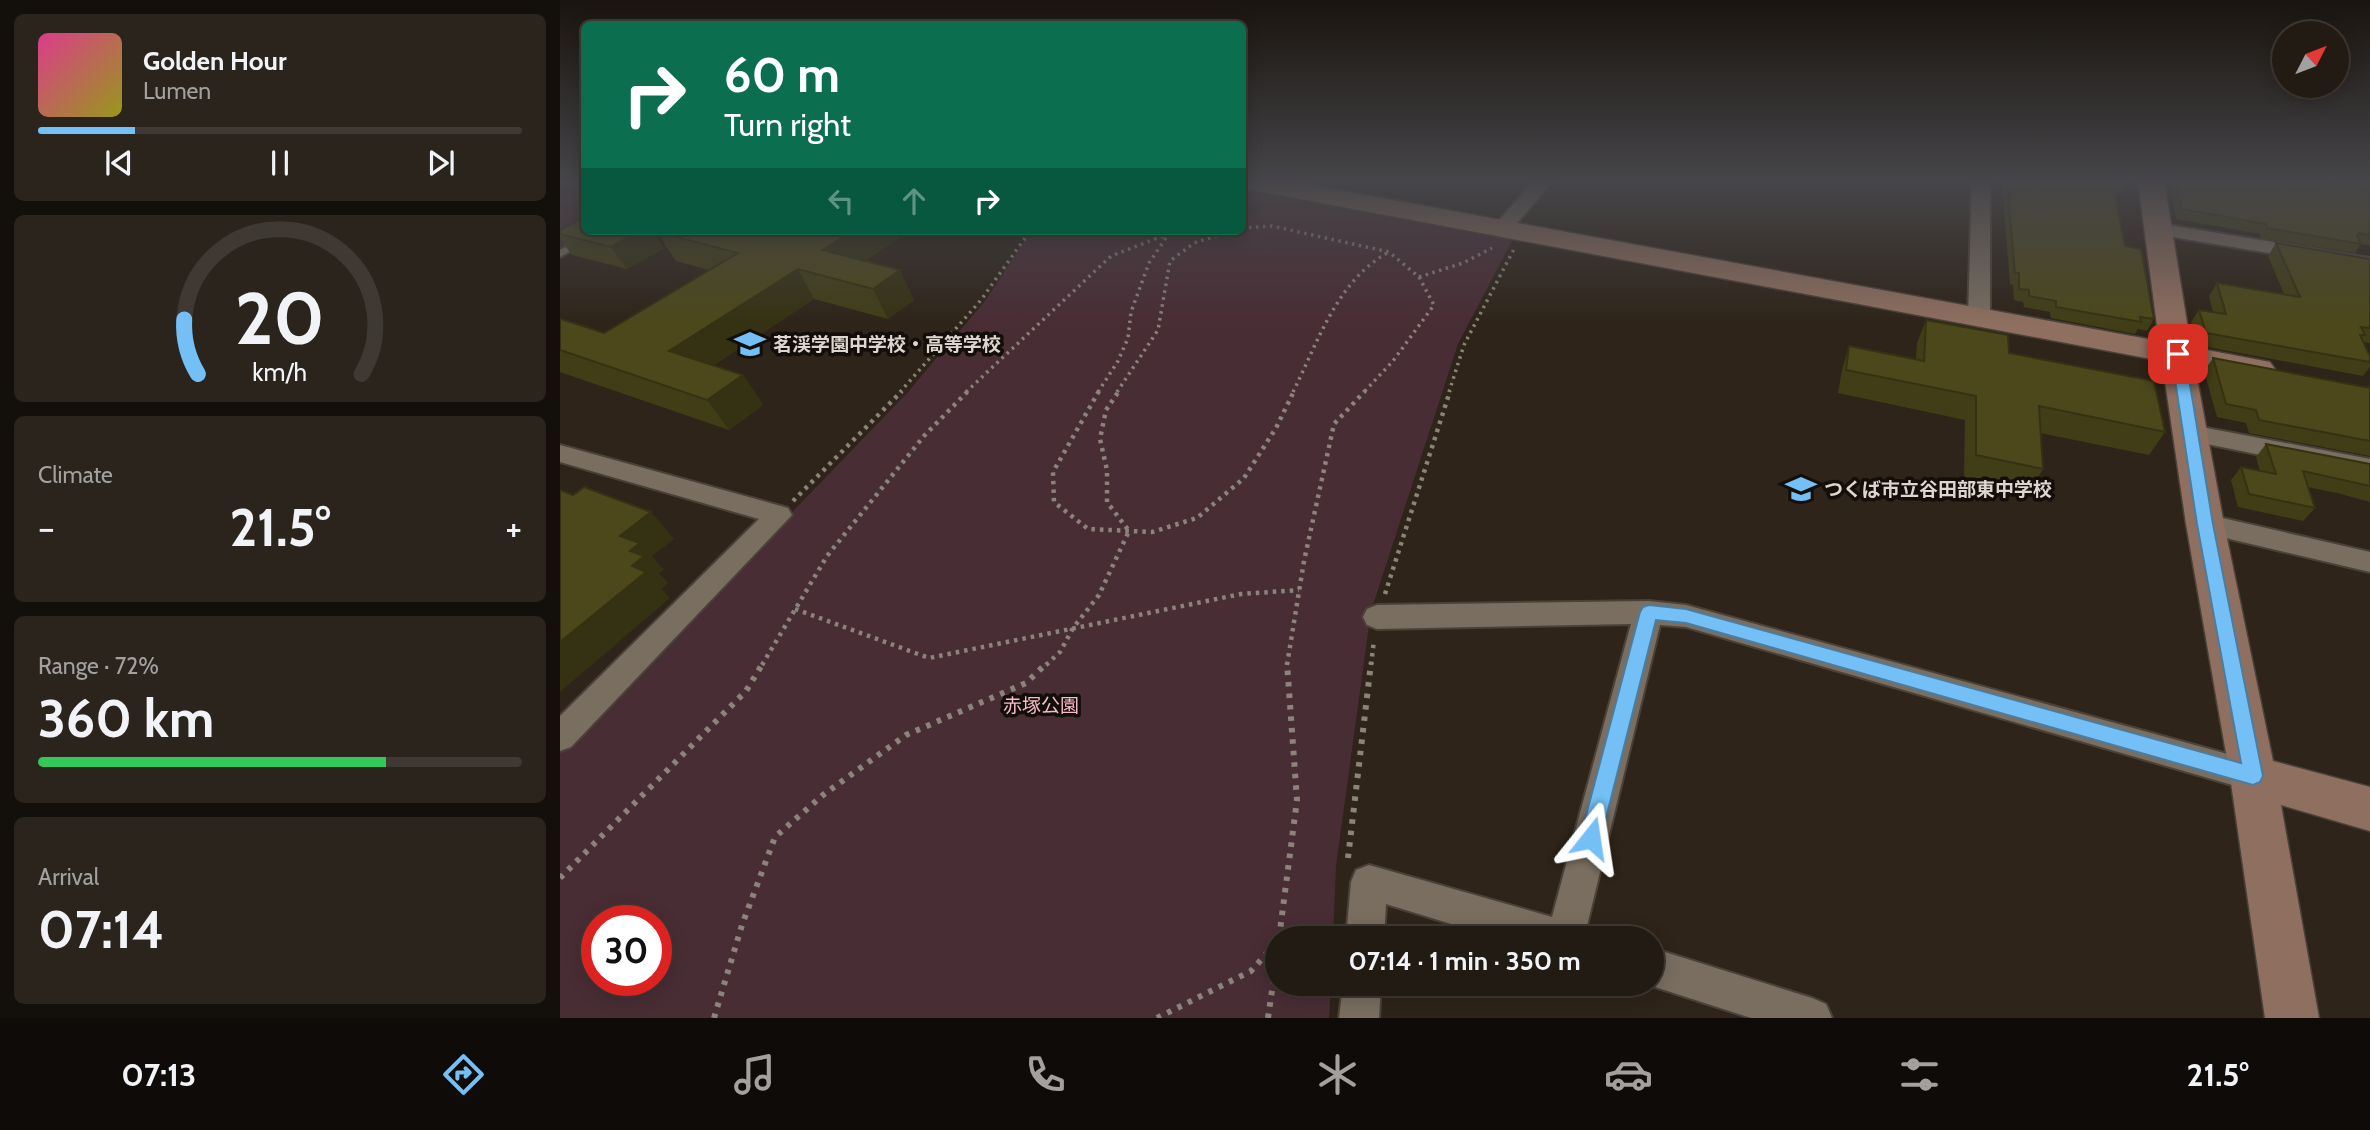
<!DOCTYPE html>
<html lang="en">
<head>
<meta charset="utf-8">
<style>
  :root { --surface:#221b13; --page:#2a241c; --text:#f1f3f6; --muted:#a2a1a0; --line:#3f3933; --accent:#74c0f6 }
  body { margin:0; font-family:Cabin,"Noto Sans JP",sans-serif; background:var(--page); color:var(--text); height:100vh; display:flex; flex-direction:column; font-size:26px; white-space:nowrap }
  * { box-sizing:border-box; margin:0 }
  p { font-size:23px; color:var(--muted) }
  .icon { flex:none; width:38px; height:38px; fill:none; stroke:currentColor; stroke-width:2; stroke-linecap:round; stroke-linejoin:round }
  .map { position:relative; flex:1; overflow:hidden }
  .side { display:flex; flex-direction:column; gap:14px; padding:14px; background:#130f0a; width:560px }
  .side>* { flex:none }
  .top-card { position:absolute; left:21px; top:21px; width:665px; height:214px; border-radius:10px; box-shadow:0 4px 18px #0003,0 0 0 2px var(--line); background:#0b6e4f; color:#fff; overflow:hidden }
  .needle { width:46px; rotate:48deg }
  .controls { position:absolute; left:1712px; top:21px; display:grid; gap:14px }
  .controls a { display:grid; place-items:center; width:77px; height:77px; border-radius:50%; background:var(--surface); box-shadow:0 4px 18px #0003,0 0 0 2px var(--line); font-size:35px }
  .speed { position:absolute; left:21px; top:905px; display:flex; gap:14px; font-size:35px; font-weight:700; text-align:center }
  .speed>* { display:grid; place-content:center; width:91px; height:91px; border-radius:50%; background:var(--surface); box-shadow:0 4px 18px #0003,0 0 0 2px var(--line); line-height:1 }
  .speed .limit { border:10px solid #d22; background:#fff; color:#111 }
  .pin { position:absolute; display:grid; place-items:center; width:60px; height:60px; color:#fff; margin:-30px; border-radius:14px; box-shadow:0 4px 10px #0006 }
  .me { position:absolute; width:77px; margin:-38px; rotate:15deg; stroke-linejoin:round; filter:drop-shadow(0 0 5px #0008) }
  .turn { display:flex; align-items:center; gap:24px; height:147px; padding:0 28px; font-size:32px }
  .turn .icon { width:91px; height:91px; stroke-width:2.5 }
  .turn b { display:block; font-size:49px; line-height:60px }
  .lanes { display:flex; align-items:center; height:66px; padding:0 28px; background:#0003; justify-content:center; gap:35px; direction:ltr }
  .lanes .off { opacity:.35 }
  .big { font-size:52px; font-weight:700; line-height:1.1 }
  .side .tile { flex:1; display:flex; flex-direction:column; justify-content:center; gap:10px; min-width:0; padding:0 24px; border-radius:10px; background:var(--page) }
  .side .dial { align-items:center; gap:0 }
  .dial svg { height:182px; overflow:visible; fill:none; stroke:var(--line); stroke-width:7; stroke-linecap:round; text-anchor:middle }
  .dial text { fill:var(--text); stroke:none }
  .song { display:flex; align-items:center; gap:21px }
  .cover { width:84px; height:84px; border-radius:10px; background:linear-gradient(135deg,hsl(330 70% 55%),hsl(60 70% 35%)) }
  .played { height:7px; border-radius:4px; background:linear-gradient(90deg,var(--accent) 20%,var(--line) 20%) }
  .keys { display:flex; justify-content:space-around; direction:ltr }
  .heat { display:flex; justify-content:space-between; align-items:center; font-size:38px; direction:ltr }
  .charge { height:10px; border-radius:5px; background:linear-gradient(90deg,#34c759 72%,var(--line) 0) }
  .trip { position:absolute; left:705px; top:926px; width:399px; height:70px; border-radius:35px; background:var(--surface); box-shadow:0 4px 18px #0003,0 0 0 2px var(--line); font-weight:700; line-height:70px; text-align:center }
  .menu { display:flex; height:112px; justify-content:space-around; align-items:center; background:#0e0b08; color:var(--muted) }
  .menu .icon { width:49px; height:49px }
  .menu .on { color:var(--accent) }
  .menu b { font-size:32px; color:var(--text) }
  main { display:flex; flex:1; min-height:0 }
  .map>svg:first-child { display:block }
  .green { fill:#492d35; fill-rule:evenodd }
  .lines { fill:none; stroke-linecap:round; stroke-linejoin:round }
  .lane-casing { stroke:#4a4139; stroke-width:4 }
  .street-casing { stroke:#4a4139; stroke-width:4 }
  .secondary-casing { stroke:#4a4139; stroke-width:3 }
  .path-far2 { stroke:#8c847b; stroke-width:3.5; stroke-dasharray:2.5 4.5; stroke-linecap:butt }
  .path-far1 { stroke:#8c847b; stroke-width:4.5; stroke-dasharray:3.5 5; stroke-linecap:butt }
  .path { stroke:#8c847b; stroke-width:6; stroke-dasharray:4.5 7; stroke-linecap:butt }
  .lane { fill:#7a6e61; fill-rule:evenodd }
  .street { fill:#7a6e61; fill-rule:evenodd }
  .secondary { fill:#8e6f60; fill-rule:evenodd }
  .wall { fill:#413e17 }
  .shaded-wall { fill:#353213 }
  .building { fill:#4c481b; stroke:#353213; stroke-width:2 }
  .route { fill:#74c0f6; stroke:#4b7da0; stroke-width:2 }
  .labels { text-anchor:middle; stroke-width:7; stroke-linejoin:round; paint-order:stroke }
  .poi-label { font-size:19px; font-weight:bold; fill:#ddd6cf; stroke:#130e09; text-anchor:start }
  .park-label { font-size:19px; fill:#f9bacb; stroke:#130e09 }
</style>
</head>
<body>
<main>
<section class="side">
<div class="tile">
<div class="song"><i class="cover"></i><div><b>Golden Hour</b><p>Lumen</p></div></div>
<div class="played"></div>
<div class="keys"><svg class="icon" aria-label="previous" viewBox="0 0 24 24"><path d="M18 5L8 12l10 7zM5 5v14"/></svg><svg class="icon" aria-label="pause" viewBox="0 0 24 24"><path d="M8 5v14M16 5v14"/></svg><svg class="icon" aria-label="next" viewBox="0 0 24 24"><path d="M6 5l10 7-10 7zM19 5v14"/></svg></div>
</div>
<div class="tile dial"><svg viewBox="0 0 100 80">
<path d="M14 69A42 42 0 1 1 86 69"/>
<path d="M14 69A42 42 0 0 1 8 45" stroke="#74c0f6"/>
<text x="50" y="56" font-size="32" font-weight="700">20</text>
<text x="50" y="72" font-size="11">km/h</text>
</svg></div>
<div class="tile"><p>Climate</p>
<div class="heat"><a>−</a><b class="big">21.5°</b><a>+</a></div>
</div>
<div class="tile"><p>Range · 72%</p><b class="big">360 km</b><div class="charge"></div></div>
<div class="tile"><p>Arrival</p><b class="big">07:14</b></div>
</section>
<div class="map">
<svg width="1810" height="1018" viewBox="0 0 1810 1018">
  <rect width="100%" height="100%" fill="#2e2419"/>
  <g class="green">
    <polygon points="0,181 24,181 24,231 34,231 0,249"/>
    <path d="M683,189L953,239L898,344L811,611L776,866L773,938H718V984H771L769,1018H0V753L347,393L425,301L471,231H682ZM37,920H96V980H37Z"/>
  </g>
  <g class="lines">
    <g class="lane-casing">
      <polygon id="lane" points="35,231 46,231 0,257 0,250"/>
    </g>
    <g class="street-casing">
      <g id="street">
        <polygon points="974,181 993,181 953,228 939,228 936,224 939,220"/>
        <polygon points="1412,181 1430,181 1430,318 1427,323 1411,323 1408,318"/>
        <polygon points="1596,223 1810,258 1810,270 1589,233 1586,229"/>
        <polygon points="1631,425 1810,459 1810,477 1622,439 1619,433 1622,427"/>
        <polygon points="0,445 228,508 232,515 11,747 0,751 0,716 199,519 0,462"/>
        <polygon points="1645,514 1810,552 1810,572 1636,531 1632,524 1636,517"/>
        <polygon points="1089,601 1126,605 1693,761 1705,765 1710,776 1705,787 1693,791 1126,627 1100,625 1024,938 937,938 826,904 824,938 786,938 791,882 796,870 809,865 992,917 1071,624 817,629 807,625 803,617 807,609 817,605"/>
        <polygon points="1092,948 1252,998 1266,1004 1272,1018 1191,1018 1092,986 1086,984 1092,984"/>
        <polygon points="783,984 821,984 819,1018 779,1018"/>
      </g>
    </g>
    <g class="secondary-casing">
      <polygon id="secondary" points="682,181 729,181 1599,341 1578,181 1604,181 1631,347 1710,362 1715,369 1710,376 1699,379 1635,367 1664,524 1713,761 1810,787 1810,831 1721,805 1759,1018 1705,1018 1670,776 1626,524 1602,361 687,189 682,187"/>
    </g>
    <g class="path-far2">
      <polyline points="682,228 712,226 829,252 859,277 874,305 833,361 804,392"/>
      <polyline points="859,277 903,263 932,248"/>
      <polyline points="340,392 421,300 470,231"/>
      <polyline points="406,392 551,256 608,234 647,231"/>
      <polyline points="538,392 558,361 568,338 571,312 589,263 608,235"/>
      <polyline points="557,392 598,330 610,261 634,243 671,231"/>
      <path d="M733,392C758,342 777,280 829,252"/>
      <polyline points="889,392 904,345 954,249"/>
    </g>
    <g class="path-far1">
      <polyline points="539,391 493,472 494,502 528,529 592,532 637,518 684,478 716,428 734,391"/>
      <polyline points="233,501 342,391"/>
      <polyline points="825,594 890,391"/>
      <polyline points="235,609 369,658 681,594 739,590"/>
      <polyline points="202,665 267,556 364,436 408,391"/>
      <polyline points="486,665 500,652 513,628 539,595 569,531 547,502 547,470 540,439 546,410 559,391"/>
      <polyline points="727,665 744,561 774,424 805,391"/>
      <polyline points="811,665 814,640"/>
    </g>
    <g class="path">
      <polyline points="788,858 811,663"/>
      <polyline points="0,878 186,691 203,663"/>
      <polyline points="719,938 737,800 727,663"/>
      <polyline points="154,1018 182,925 215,837 263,795 346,735 466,683 487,663"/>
      <polyline points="597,1018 691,971 718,941"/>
      <polyline points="708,1018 718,949"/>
    </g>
    <use href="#lane" class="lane"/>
    <use href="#street" class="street"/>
    <use href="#secondary" class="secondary"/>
  </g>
  <g class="wall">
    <polygon points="1444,181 1568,181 1563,192 1558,192 1559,195 1556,200 1565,246 1594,319 1587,331 1578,329 1575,334 1491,318 1490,312 1464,307 1463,302 1454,300 1453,285 1450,284 1442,185"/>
    <polygon points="1609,181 1746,181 1785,187 1782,181 1810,181 1810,245 1801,244 1795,253 1701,238 1700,234 1616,219"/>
    <polygon points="0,230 104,248 67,269 12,255 0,239"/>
    <polygon points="209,231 349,231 305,261 354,300 328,319 254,299 154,365 183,375 203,405 169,430 0,372 0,320 44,333 149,270 116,261 97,232 202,235"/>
    <polygon points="1716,243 1810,259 1810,343 1803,342 1810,356 1810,367 1803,376 1637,345 1631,322 1639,310 1653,312 1649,296 1657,283 1724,294 1708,256"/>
    <polygon points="1366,320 1449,353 1605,432 1589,455 1480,433 1483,469 1469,493 1404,478 1405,420 1278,393 1282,370 1289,346 1356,359 1357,343"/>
    <polygon points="1653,358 1810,388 1810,456 1689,433 1686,423 1657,417 1644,371"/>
    <polygon points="1706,444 1810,464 1810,502 1777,493 1748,487 1755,508 1743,521 1678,507 1671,480 1681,467 1700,471 1696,457"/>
  </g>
  <g class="shaded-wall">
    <polygon points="80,231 93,231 104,248 67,269 51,247"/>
    <polygon points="292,231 349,231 278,279 263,250"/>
    <polygon points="238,269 254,299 130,381 109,351"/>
    <polygon points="340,270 354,300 328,319 313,289"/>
    <polygon points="183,375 203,405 169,430 147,400"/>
    <polygon points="91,512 114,539 92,556 104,570 99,573 108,583 102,589 110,598 1,691 0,691 0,642 72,566 70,551 60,536"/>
  </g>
  <g class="building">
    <polygon points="1447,181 1556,181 1559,195 1555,195 1565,246 1581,249 1594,319 1580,317 1581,322 1496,307 1496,301 1469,296 1469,290 1459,289 1459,273 1455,273"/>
    <polygon points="1615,181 1746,181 1797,189 1793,181 1810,181 1810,235 1799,233 1800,235 1797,235 1801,244 1707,228 1706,224 1622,209"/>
    <polygon points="24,217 24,231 80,231 51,247 0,234 0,230"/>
    <polygon points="98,231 186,231 202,235 209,231 292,231 263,250 340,270 313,289 238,269 109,351 183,375 147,400 0,350 0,320 1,319 44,333 178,253 97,232"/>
    <polygon points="1716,243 1810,259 1810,328 1801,327 1805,335 1800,335 1810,356 1810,362 1646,333 1639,310 1666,314 1657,283 1740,297"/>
    <polygon points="1366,320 1448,335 1449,353 1594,381 1605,432 1479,406 1483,469 1416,455 1416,396 1286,370 1289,346 1364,361"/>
    <polygon points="1653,358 1810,388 1810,441 1699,420 1696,410 1666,404"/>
    <polygon points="1706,444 1810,464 1810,486 1743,471 1755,508 1689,494 1681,467 1716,474"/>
    <polygon points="24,487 91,512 60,536 80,543 70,551 84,556 72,566 86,572 0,642 0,490 13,495"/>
  </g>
  <linearGradient id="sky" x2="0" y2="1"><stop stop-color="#19140e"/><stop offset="0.56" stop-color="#464549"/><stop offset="1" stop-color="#464549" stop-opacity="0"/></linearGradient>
  <rect width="1810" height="324" fill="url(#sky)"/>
  <polygon class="route" points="1618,350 1625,354 1653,524 1703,776 1700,782 1693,785 1126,623 1096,620 1041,838 1038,845 1031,848 1023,845 1020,838 1080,612 1083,607 1089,605 1126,609 1681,763 1637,524 1611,354"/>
  <defs>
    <g id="school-bare" transform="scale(2.415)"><path d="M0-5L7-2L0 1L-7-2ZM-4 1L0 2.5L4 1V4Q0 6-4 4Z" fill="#74c0f6" stroke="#130e09" stroke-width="2.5" paint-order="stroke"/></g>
  </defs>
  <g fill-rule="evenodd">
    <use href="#school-bare" x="190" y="344"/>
    <use href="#school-bare" x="1241" y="489"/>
  </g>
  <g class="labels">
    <g class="poi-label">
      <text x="213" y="351">茗渓学園中学校・高等学校</text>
      <text x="1264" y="496">つくば市立谷田部東中学校</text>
    </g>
    <g class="park-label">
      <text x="481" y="712">赤塚公園</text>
    </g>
  </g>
</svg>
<div class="controls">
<a><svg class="needle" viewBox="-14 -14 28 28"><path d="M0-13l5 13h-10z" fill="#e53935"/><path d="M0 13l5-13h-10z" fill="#a2a1a0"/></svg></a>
</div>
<div class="speed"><div class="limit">30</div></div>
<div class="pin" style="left:1618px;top:354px;background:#d93025"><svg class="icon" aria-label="arrive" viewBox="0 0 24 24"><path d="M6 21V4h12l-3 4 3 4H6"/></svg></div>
<svg class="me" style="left:1031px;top:838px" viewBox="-20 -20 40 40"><path d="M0-17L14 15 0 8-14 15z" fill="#74c0f6" stroke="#fff" stroke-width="4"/></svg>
<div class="trip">07:14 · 1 min · 350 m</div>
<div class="top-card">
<div class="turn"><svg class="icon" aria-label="right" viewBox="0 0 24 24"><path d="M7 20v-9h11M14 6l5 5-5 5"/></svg><div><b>60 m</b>Turn right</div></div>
<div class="lanes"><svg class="icon off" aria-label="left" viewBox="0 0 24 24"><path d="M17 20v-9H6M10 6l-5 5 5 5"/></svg><svg class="icon off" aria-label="ahead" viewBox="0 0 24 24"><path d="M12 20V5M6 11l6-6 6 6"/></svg><svg class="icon" aria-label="right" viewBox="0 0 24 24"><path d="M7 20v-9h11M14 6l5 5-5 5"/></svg></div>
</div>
</div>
</main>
<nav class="menu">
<b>07:13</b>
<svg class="icon on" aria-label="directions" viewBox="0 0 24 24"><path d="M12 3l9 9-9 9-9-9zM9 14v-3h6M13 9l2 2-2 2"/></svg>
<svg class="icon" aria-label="music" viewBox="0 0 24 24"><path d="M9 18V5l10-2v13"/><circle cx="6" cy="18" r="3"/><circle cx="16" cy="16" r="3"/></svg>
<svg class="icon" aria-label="phone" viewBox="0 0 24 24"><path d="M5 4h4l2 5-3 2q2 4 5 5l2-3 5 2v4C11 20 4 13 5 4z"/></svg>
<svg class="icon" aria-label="climate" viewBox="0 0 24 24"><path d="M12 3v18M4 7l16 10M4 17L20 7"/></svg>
<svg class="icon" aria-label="car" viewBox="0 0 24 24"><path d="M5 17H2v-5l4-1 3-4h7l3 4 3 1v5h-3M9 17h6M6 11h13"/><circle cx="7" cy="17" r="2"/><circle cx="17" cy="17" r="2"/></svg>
<svg class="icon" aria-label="filters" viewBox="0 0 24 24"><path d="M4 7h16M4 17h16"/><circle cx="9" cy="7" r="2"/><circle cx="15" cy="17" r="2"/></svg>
<b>21.5°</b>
</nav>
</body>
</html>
